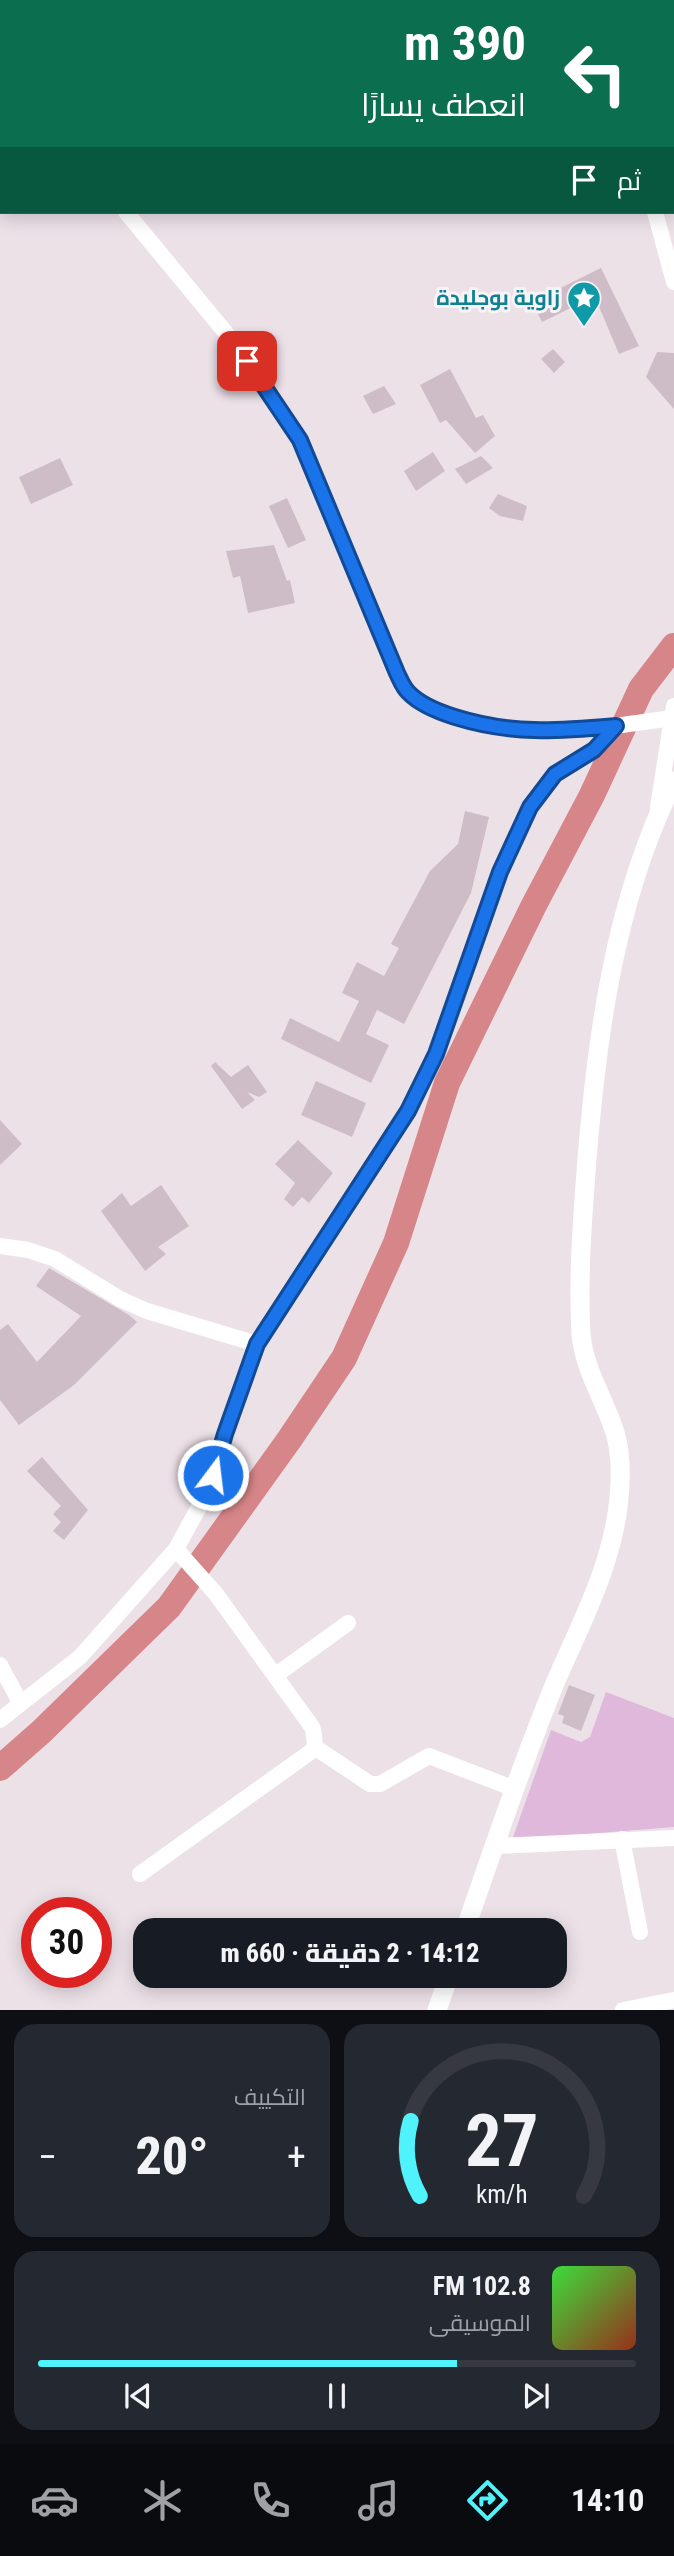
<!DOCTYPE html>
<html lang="ar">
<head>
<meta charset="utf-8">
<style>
  :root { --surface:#171b24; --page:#242831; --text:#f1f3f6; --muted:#9ea1a6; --line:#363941; --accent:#50f2fb }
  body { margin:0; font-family:"Roboto Condensed",Cairo,sans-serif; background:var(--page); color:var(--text); direction:rtl; height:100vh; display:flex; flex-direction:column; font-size:26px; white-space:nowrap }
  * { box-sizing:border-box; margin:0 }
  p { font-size:23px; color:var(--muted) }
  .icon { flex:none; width:38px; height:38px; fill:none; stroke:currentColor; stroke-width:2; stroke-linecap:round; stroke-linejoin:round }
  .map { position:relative; height:2010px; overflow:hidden; direction:ltr }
  .panel { display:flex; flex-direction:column; gap:14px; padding:14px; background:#0d0f14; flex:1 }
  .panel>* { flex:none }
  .hud { position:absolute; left:0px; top:0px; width:676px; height:214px; box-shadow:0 4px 18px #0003; direction:rtl; background:#0b6e4f; color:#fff; overflow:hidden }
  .speed { position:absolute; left:21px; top:1897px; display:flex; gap:14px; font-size:35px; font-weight:700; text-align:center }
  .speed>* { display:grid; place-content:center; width:91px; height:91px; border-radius:50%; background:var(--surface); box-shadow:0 4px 18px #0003; line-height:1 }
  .speed .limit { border:10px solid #d22; background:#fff; color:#111 }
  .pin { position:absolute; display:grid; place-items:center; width:60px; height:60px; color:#fff; margin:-30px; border-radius:14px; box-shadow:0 4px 10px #0006 }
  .me { position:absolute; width:77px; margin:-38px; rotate:15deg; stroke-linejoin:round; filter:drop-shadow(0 0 5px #0008) }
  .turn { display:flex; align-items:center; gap:24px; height:147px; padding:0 35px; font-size:32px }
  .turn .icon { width:91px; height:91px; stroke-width:2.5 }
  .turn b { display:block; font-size:49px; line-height:60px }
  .then { display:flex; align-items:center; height:66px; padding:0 35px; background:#0003; gap:14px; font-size:26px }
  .big { font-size:52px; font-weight:800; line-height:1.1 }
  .panel .widget { flex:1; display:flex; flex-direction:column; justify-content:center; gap:10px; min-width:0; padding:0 24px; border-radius:21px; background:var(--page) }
  .panel .dial { align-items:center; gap:0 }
  .dial svg { height:182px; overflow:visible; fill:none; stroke:var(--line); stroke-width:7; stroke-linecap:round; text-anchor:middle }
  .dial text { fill:var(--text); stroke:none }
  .song { display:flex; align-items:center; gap:21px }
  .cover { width:84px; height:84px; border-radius:10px; background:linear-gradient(135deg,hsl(120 70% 55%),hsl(10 70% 35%)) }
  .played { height:7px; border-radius:4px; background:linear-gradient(90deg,var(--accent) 70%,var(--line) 70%) }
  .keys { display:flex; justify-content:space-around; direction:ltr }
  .heat { display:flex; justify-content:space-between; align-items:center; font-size:38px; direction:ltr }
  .panel .tiles { flex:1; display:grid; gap:14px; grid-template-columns:1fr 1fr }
  .widget:last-child { grid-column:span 2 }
  .trip { position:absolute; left:133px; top:1918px; width:434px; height:70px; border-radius:21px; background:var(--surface); box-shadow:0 4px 18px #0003; font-weight:800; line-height:70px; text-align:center; direction:rtl }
  .dock { display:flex; height:112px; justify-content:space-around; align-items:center; background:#090b0e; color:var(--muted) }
  .dock .icon { width:49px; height:49px }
  .dock .selected { color:var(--accent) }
  .dock b { font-size:32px; color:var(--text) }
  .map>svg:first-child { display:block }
  .green { fill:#dfb8dc }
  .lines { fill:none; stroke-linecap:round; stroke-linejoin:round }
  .river { stroke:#d68588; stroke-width:26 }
  .building { fill:#cebdc7 }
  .minor { stroke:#fff; stroke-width:16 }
  .tertiary { stroke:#fff; stroke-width:19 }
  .route-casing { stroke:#114b97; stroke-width:18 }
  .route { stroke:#1a73e8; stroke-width:12 }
  .labels { text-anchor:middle; stroke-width:6; stroke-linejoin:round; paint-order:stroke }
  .culture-label { font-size:21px; font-weight:bold; fill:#0d838f; stroke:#f9f2f7; text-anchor:end }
</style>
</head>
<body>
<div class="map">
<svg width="674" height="2010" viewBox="0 0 674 2010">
  <rect width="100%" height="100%" fill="#ede1e8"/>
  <polygon class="green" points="606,1692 674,1718 674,1827 512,1840 551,1730 581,1742 590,1737"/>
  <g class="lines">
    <polyline class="river" points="0,1768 41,1732 169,1607 289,1440 344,1358 396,1243 447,1083 534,905 592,795 641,689 674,646"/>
  </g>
  <g class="building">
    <polygon points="601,268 639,346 619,354 597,302 582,310 579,304 542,322 532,302"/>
    <polygon points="553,349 565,362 554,373 541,359"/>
    <polygon points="657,352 674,353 674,409 646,377"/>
    <polygon points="450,369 476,418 483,415 495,436 475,453 446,420 440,423 420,385"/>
    <polygon points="384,386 396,404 373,414 363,396"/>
    <polygon points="433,452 445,471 416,491 404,471"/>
    <polygon points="481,456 493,468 466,484 455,469"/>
    <polygon points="60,458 73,485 31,504 19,477"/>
    <polygon points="498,494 527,506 523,521 500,516 489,508"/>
    <polygon points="287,498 306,540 288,548 269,506"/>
    <polygon points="274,545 287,581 290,580 295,603 248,613 240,576 233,578 226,551"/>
    <polygon points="465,811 489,817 471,893 404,1024 377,1010 366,1034 389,1045 371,1083 281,1039 290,1018 339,1042 359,1001 342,993 357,962 384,976 399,948 391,944 430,871 458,844"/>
    <polygon points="215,1062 231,1077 248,1065 267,1092 259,1097 247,1092 255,1100 242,1109 211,1066"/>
    <polygon points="316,1081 366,1103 352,1137 301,1115"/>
    <polygon points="0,1120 22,1144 0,1165"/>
    <polygon points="298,1140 333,1173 309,1203 302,1197 293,1207 284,1199 295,1183 275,1164"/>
    <polygon points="161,1185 189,1226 158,1247 166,1254 145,1271 101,1211 122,1193 131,1206"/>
    <polygon points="49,1268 129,1315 137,1322 74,1385 19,1425 0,1400 0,1330 8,1324 37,1362 81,1316 36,1286"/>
    <polygon points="42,1457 88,1510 64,1540 53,1531 61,1522 53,1514 61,1506 27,1471"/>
    <polygon points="569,1685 595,1695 581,1731 562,1723 564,1716 558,1714"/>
  </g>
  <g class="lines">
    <g class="minor">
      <polyline points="638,0 638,2"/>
      <polyline points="0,115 2,116"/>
      <path d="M126,212L235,344L300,440L397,673C400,679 403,686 408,692C419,705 438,712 454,717C530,740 595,729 672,718"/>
      <polyline points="655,212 674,282"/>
      <polyline points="658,807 674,706"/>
      <polyline points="0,1246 28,1250 55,1259 120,1299 147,1311 257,1344"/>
      <polyline points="0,1665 20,1702"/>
      <polyline points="276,1675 348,1623"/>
      <polyline points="0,1720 80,1657 176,1549 205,1496 241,1385 257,1344 408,1111 436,1054 501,872 530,807 555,774 594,750 616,726"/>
      <polyline points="316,1748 370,1784 380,1784 429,1756 515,1789"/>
      <polyline points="622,1839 640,1932"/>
      <polyline points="495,1846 674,1838"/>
      <path d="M140,1874L316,1748C313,1740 315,1734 312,1727L216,1594L176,1549"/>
      <polyline points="623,2010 674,2000"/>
    </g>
    <g class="tertiary">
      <path d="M465,1930C493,1849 521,1767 553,1688C578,1629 610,1571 618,1507C621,1483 622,1459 616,1436C606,1401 584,1371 581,1334C578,1280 582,1225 586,1172C596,1040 614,901 674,781"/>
      <polyline points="437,2010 449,1976"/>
    </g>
  </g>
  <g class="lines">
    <g class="route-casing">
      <path id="route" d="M213,1475L225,1434L257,1344L408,1111L436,1054L500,872L530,807L555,774L594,750L616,726C557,731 513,735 455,717C439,712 420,705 408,692C403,687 400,679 397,673L300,440L247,361"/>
    </g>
    <use href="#route" class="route"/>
  </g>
  <defs>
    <g id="sight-pin" transform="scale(1.75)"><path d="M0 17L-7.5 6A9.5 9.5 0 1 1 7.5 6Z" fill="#0f9aa8" stroke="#f9f2f7"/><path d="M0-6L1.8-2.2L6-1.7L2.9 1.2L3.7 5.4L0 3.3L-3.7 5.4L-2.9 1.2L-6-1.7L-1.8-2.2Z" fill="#fff"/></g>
  </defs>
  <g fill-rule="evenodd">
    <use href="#sight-pin" x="584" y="298"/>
  </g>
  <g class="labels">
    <g class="culture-label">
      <text x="560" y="305">زاوية بوجليدة</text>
    </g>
  </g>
</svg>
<div class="speed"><div class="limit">30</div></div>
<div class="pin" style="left:247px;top:361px;background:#d93025"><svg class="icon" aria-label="arrive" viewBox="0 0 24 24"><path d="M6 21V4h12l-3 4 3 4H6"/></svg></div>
<svg class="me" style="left:213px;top:1475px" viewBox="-20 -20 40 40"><circle r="17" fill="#1a73e8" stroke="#fff" stroke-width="3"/><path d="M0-11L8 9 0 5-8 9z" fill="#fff"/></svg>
<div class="trip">14:12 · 2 دقيقة · 660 m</div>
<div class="hud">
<div class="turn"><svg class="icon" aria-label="left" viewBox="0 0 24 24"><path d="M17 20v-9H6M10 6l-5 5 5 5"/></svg><div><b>390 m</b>انعطف يسارًا</div></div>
<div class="then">ثم<svg class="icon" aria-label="arrive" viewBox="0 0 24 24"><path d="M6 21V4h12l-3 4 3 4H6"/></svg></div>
</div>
</div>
<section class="panel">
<div class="tiles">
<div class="widget dial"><svg viewBox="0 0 100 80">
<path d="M14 69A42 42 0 1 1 86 69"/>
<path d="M14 69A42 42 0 0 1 10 36" stroke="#50f2fb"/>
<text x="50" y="56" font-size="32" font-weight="700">27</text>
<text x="50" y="72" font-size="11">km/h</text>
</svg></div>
<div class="widget"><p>التكييف</p>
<div class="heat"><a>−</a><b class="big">20°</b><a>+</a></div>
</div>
<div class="widget">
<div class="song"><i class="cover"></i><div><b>102.8 FM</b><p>الموسيقى</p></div></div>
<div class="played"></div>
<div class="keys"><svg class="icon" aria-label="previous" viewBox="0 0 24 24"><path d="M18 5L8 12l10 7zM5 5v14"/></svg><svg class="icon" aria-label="pause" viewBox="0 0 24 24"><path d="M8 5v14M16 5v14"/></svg><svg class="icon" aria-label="next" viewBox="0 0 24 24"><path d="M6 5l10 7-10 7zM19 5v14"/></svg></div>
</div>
</div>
</section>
<nav class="dock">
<b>14:10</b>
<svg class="icon selected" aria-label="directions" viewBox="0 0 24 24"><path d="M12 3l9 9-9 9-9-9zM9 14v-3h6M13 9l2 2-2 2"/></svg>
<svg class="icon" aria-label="music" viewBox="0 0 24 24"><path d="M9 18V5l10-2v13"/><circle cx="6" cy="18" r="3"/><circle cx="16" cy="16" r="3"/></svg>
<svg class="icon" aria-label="phone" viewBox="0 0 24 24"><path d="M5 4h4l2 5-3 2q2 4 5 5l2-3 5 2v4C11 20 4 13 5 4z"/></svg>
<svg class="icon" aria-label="climate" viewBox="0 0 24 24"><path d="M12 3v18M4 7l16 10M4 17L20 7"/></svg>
<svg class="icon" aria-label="car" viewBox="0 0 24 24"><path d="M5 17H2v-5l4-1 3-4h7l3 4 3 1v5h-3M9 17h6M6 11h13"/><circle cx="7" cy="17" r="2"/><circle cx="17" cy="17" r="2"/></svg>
</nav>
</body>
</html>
